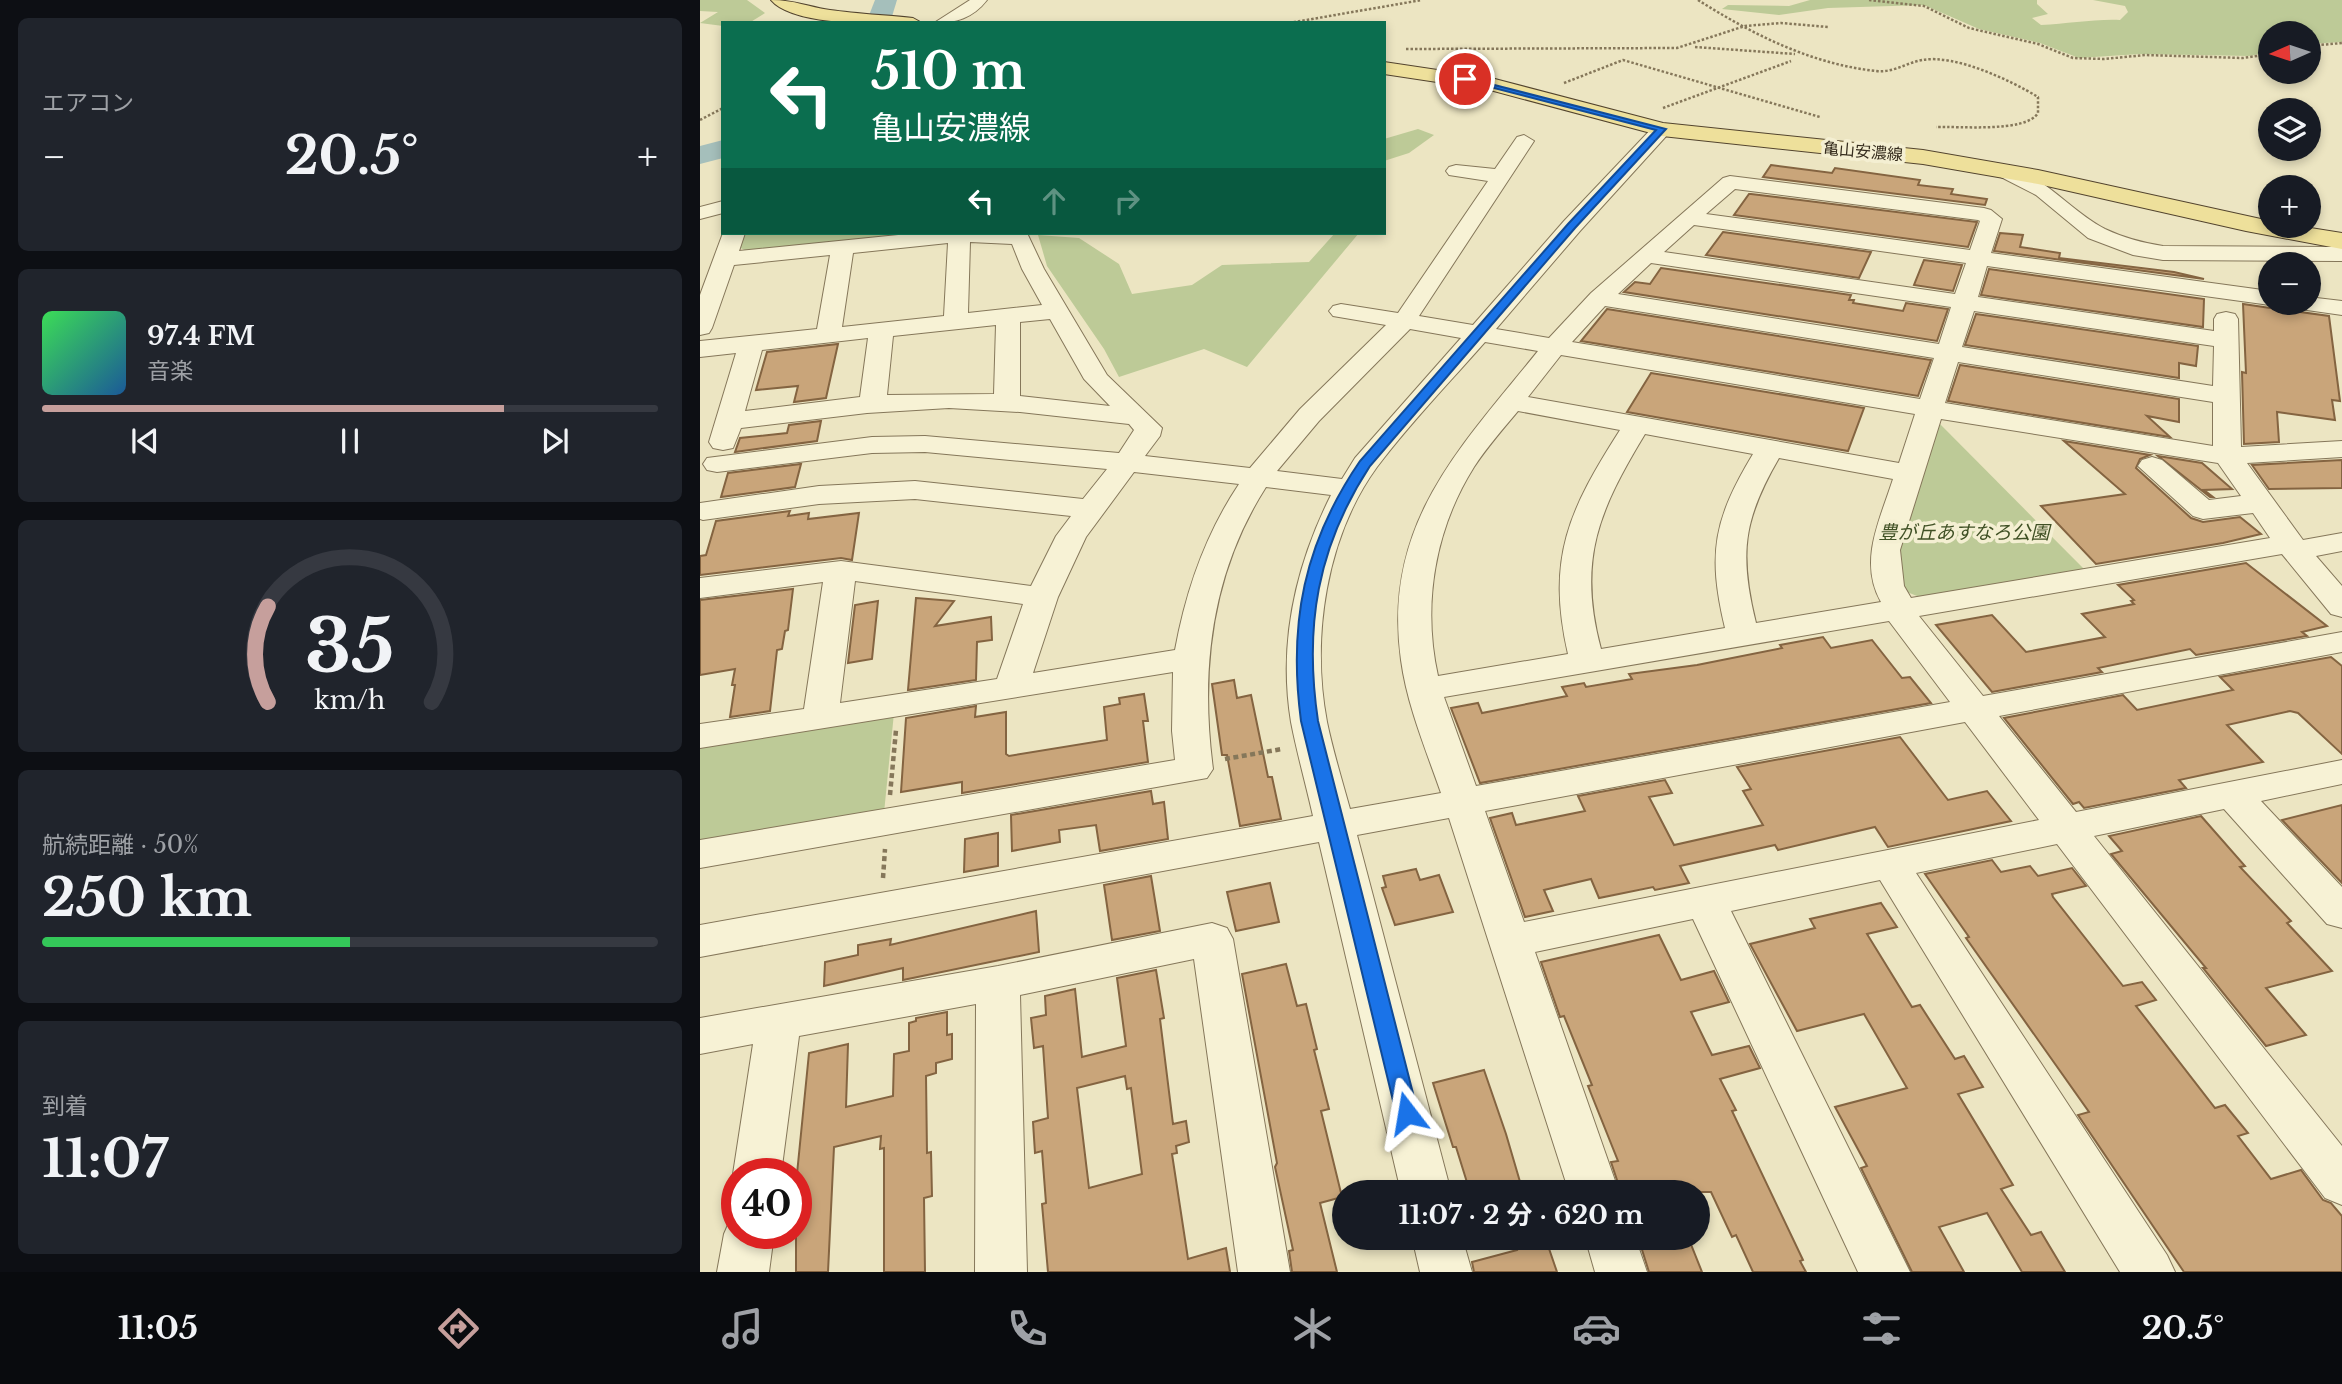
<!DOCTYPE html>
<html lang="ja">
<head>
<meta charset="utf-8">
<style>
  :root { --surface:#171b24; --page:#20242c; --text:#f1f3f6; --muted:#9ea1a6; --line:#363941; --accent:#c69f9c }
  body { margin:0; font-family:"Libre Baskerville","Noto Sans JP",serif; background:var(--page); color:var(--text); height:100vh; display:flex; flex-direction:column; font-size:26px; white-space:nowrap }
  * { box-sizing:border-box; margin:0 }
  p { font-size:23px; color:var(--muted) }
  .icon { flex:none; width:38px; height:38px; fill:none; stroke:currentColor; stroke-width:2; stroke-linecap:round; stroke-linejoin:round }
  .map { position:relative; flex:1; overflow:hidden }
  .drawer { display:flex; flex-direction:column; gap:18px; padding:18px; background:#0d0f14; width:700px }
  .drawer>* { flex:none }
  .top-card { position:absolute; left:21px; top:21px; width:665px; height:214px; border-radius:0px; box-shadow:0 4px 10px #0003; background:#0b6e4f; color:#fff; overflow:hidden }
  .needle { width:46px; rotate:267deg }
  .buttons { position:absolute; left:1558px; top:21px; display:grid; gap:14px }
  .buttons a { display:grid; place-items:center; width:63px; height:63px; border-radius:50%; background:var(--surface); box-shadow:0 4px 10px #0003; font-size:35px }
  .speed { position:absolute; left:21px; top:1158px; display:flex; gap:14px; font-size:35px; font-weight:700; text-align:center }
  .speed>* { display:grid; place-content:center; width:91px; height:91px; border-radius:50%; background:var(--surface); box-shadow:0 4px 10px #0003; line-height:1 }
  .speed .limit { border:10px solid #d22; background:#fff; color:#111 }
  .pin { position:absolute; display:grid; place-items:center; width:60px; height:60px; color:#fff; margin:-30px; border:4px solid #fff; border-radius:50%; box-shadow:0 2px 7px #0007 }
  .me { position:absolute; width:77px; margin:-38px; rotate:346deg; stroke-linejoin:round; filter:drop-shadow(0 0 5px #0008) }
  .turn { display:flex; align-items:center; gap:24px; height:147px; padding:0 35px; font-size:32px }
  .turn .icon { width:91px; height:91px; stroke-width:2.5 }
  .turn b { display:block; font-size:49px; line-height:60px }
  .lanes { display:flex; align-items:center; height:66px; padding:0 35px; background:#0003; justify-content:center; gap:35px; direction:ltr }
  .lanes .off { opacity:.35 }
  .big { font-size:52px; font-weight:700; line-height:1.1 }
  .drawer .widget { flex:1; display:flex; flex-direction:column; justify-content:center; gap:10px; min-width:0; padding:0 24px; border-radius:10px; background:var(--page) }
  .drawer .dial { align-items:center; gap:0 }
  .dial svg { height:182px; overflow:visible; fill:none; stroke:var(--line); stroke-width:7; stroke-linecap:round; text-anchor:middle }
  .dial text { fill:var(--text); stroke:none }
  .song { display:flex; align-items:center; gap:21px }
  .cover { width:84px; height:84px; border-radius:10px; background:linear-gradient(135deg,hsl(130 70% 55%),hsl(210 70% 35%)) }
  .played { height:7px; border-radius:4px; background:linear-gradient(90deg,var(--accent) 75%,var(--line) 75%) }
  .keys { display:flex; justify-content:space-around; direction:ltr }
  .heat { display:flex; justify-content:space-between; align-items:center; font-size:38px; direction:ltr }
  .charge { height:10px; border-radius:5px; background:linear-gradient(90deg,#34c759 50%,var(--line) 0) }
  .trip { position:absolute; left:632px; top:1180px; width:378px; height:70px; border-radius:35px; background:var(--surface); box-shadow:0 4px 10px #0003; font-weight:700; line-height:70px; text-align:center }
  .menu { display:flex; height:112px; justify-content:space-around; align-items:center; background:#090b0e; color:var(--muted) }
  .menu .icon { width:49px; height:49px }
  .menu .on { color:var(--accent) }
  .menu b { font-size:32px; color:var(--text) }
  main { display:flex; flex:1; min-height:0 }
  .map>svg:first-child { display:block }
  .green { fill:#bdca97 }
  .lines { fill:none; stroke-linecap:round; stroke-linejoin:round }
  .river { fill:#a5bfbb; fill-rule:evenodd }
  .building { fill:#c9a57a; stroke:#846441; stroke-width:2; fill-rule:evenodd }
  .minor-casing { stroke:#85775a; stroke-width:2 }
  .major-casing { stroke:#53442e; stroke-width:2 }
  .path-far1 { stroke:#85775a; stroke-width:2.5; stroke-dasharray:2.5 2; stroke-linecap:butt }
  .path { stroke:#85775a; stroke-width:4.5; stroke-dasharray:5 3.5; stroke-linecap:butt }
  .minor { fill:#f7f2d5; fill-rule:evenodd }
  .major { fill:#eee09b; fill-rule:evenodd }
  .route { fill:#1a73e8; stroke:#114b97; stroke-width:2 }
  .labels { text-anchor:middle; stroke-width:7; stroke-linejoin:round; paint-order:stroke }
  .far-street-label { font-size:16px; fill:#362d1e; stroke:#f4efd2 }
  .park-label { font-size:19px; font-style:italic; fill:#405125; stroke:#f4efd2 }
</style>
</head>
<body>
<main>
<section class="drawer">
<div class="widget"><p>エアコン</p>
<div class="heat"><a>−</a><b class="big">20.5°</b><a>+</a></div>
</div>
<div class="widget">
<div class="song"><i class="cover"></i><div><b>97.4 FM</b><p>音楽</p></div></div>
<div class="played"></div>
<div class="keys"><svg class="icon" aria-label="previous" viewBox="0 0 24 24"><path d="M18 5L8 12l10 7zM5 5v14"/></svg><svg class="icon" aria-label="pause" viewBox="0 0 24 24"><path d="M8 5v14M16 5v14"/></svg><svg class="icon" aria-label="next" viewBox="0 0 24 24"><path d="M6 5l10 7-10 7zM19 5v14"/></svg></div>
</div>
<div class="widget dial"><svg viewBox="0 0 100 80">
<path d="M14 69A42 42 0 1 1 86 69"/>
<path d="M14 69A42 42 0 0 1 14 27" stroke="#c69f9c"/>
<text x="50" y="56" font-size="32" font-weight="700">35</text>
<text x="50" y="72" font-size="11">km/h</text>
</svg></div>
<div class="widget"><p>航続距離 · 50%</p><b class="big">250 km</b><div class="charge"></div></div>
<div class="widget"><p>到着</p><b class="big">11:07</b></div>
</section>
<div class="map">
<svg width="1642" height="1272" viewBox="0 0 1642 1272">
  <rect width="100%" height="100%" fill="#ece5c2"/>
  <g class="green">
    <polygon points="0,0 47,0 65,13 49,23 23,23 23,26 0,23 18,12 0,11"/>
    <path d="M1110,0H1337V4L1348,14L1332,18L1341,25C1368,24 1393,19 1420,20L1428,12L1425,6L1393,0H1642V42L1608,44V33H1570V52L1549,56L1440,54L1379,58L1340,43L1279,29L1224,5L1128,8L1079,15L1022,9L1028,5L1089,6Z"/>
    <polygon points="718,129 734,135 709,153 684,161 684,139"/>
    <polygon points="44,233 252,233 52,253 38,247"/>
    <polygon points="635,233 659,233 547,367 504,349 419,377 404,349 347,266 338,235 379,238 419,264 432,294 492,285 522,265 609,262"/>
    <polygon points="1237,421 1386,571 1235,596 1217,596 1207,592 1199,578 1197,547"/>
    <polygon points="194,713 184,813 0,845 0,745"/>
  </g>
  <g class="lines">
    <g class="river">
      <polygon points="175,0 197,0 190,23 166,23"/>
      <polygon points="23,140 23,158 0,164 0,146"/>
    </g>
  </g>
  <g class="building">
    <polygon points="1071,165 1132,173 1135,168 1220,180 1218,185 1253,189 1251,194 1287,199 1285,205 1063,177"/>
    <polygon points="1049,194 1051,194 1277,222 1268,247 1034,215"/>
    <polygon points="1023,232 1171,252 1159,278 1006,255"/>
    <polygon points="1300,233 1323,235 1320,247 1360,253 1359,258 1474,272 1504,279 1294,251"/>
    <polygon points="1224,260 1262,265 1253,291 1214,285"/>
    <polygon points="961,268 1151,295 1149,300 1154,300 1153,303 1203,311 1206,303 1248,309 1237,341 924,292 935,282 950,284"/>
    <polygon points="1289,269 1504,299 1503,327 1281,295"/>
    <polygon points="1582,303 1586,303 1593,311 1629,316 1640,401 1632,400 1635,420 1577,412 1579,442 1544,444 1542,372 1546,373 1543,304 1570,308"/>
    <polygon points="907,309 1231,360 1218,396 881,341"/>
    <polygon points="1276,314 1498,346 1496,366 1479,363 1479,378 1265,345"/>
    <polygon points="138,344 126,398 94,402 98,386 56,390 67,352"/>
    <polygon points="1260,365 1479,399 1479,422 1447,416 1470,437 1248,401"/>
    <polygon points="951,373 1164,408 1148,451 927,412"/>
    <polygon points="121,421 117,441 35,452 40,438 87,433 89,425"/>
    <polygon points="1364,441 1450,455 1440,459 1436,468 1491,518 1503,522 1540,517 1561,534 1523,543 1396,564 1341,506 1425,494"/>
    <polygon points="1458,456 1502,463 1532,489 1504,490 1513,497 1510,497"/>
    <polygon points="1642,460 1642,488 1569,489 1552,465"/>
    <polygon points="101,464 95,487 21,497 28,473"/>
    <polygon points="90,511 88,516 109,513 108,519 159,513 152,560 141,558 0,575 0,556 6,555 16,521"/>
    <polygon points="1546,563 1627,626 1602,632 1607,636 1496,655 1490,649 1398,668 1402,672 1292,692 1236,625 1292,615 1326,652 1405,637 1382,614 1434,604 1431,601 1434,600 1418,585"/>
    <polygon points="93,589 88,630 85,631 82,649 77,650 70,711 30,717 35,685 32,685 35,669 0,675 0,600"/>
    <polygon points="216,598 254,601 235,626 291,617 292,640 277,642 276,680 208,690"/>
    <polygon points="178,601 172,659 148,663 155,605"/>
    <polygon points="1123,637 1131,648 1172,640 1202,678 1210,677 1231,703 780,783 751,708 778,703 782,713 867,696 862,687 884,683 886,687 932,679 929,674 997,665 1082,648 1080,645"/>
    <polygon points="1631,657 1642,666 1642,754 1598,713 1590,711 1527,725 1563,762 1479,780 1486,788 1384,808 1379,802 1373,804 1304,718 1423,695 1437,710 1533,690 1520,677"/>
    <polygon points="534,680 537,698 551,695 568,777 572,777 581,819 540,826 527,755 522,755 512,684"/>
    <polygon points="444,694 448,721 443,721 448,762 262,793 262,782 201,792 206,718 276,706 275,717 306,712 306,754 309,756 407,740 404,707 420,704 419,698"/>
    <polygon points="1200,737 1248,800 1287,791 1311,821 1188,847 1175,827 1078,850 1075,845 980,866 989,883 955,890 953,887 899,898 891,879 844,890 853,911 825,917 790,818 812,813 816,825 885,811 878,796 965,780 972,793 949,797 974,845 1063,825 1043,791 1051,789 1037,767"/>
    <polygon points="451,791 453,804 464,802 468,839 400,851 396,825 359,830 360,842 312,851 311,815"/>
    <polygon points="1642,805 1642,883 1582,820"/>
    <polygon points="1501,816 1545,866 1540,867 1591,921 1587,923 1632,971 1566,988 1606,1035 1566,1046 1503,968 1506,968 1411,854 1422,851 1409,836"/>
    <polygon points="298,833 298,866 264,872 265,839"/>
    <polygon points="1292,860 1301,872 1330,866 1338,876 1372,868 1386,886 1352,894 1353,897 1423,986 1442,982 1456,1000 1436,1006 1515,1108 1525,1105 1548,1133 1538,1136 1571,1179 1601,1170 1623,1200 1631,1203 1642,1216 1642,1272 1484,1272 1378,1115 1389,1112 1266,938 1269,937 1225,874"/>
    <polygon points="716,869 720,880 739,875 753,912 695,925 682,888 686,887 683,876"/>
    <polygon points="451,876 460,931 412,940 404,885"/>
    <polygon points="570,883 579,922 536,931 527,892"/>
    <polygon points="1181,903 1197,927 1167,934 1212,1007 1220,1005 1255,1059 1264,1056 1283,1087 1258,1094 1313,1185 1301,1189 1331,1235 1341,1232 1365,1272 1322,1272 1287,1213 1239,1227 1264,1272 1212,1272 1161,1168 1167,1166 1135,1107 1207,1088 1164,1014 1097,1031 1050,944 1115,928 1110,919"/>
    <polygon points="336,911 339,952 203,980 203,968 124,986 125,962 158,955 158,945 191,939 190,945"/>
    <polygon points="959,935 981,980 1014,971 1029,1002 991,1012 1012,1055 1049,1046 1060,1068 1020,1079 1036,1110 1032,1111 1103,1260 1100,1261 1106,1272 1053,1272 1036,1235 1032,1237 1011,1192 921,1192 911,1162 918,1161 888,1086 892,1085 864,1016 860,1017 841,962"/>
    <polygon points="586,964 597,1006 606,1004 617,1049 614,1050 629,1109 621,1111 642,1197 620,1203 637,1272 592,1272 589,1251 593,1250 575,1167 577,1163 542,974"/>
    <path d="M456,970L464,1018L460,1019L473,1124L486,1121L489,1142L476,1146L477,1153L472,1154L488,1259L526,1248L530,1272H348L342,1204L346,1203L342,1151L335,1153L333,1122L348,1118L343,1046L334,1048L331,1018L346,1015L345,996L375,989L382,1057L426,1046L417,978ZM425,1076L427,1089L431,1088L442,1174L389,1188L377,1088Z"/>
    <polygon points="247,1012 247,1035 252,1034 252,1059 236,1063 236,1073 226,1076 227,1153 231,1152 232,1196 224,1198 225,1272 184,1272 184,1148 180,1149 181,1136 134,1147 128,1272 96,1272 96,1184 109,1053 148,1044 146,1107 193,1096 194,1054 209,1051 209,1023 216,1021 216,1018"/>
    <polygon points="784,1070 806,1134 823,1192 770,1192 756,1147 753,1147 733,1083"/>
    <polygon points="813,1237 845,1237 857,1272 774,1272 772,1262 817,1250"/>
    <polygon points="938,1237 988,1237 1002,1272 949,1272"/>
  </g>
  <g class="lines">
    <g class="minor-casing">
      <g id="minor">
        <path d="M270,0H287C273,18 256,23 234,23Z"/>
        <path d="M962,123L971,129L969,133L880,231L796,329L849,338L891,293L1023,178L1030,176L1284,208L1291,210L1302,219L1291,253L1570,291V303H1579L1570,305L1287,266L1278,297L1514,331V319L1517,314L1526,312L1535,314L1538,319L1541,447L1642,441V457L1547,463L1603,540L1642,533V551L1616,556L1642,586V617L1631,614L1582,554L1219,616L1283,696L1642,632V652L1299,716L1376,812L1642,760V784L1561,801L1642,887V928L1627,924L1524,809L1394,836L1642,1146V1205L1625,1198L1357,844L1216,873L1467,1255L1475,1272H1420L1180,880L1031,911L1210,1272H1158L993,919L835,952L919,1192H869L749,818L657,835L751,1192H701L619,842L0,957V925L613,816C606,785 597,753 591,722C578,643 596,565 631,495L566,487C511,573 500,670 513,769L507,778L0,868V840L475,760L472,731L473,672L0,748V724L104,709L123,582L0,598V578L141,561L331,586L356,536L371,516L215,499L119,504L3,520L0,519V503L119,486L215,481L383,499L407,469L225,452L172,453L17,472L7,470L3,464L7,458L172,437L225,436L419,453L434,430L429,424L320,412L249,408L167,413L41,428L33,448L23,450L13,448L9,442L36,353L0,357V341L117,329L130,255L34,265L12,328L9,333L0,335V295L23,233H45L39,251L218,233H327L344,269L407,375L462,428L460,436L445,456L550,468L600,409L686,325L633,316L629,311L633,306L641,304L698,313L788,181L749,175L746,171L749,167L756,165L795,169L817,137L824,135L834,141L719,316L773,325L864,221L955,125ZM1035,189L1278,220L1280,221L1270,250L1006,214ZM994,225L1266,263L1255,294L964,252ZM270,242L312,244L322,269L342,305L268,313ZM248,243L244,316L142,327L153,253ZM951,263L1251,307L1239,344L918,294ZM905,306L1234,358L1220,399L872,342ZM1274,311L1514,346L1513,386L1262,347ZM350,319L384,379L410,406L320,396V322ZM296,325L294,394L187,395L193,336ZM710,329L761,338L655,458L642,479L577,471L619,421ZM168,338L160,397L45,411L62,350ZM785,342L838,351C760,448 682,524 701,660C707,705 726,750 741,793L650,809C642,780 633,751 627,722C611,638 626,537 677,467C710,423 749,383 785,342ZM861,355L1215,414L1199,463L828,397ZM1258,362L1513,402V446L1245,403ZM818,411L920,430C869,510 846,558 868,654L738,676C722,604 735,529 774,467C787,447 803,429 818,411ZM1241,419L1518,463L1541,496L1509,500L1462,460L1452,457L1442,460L1438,466L1493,516L1503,519L1553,513L1570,538L1211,598L1204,586L1200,550ZM945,434L1053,454C1014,519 1007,553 1025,628L901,649C877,560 899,510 945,434ZM1079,458L1193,479C1180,520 1158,561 1181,602L1056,623C1039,554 1043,520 1079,458ZM434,472L539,484C505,535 486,590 475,650L333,673L358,597L386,537ZM155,581L323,604L297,679L140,703ZM1189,621L1250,702L776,786L744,697ZM1265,722L1339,820L824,922L785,811Z"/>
        <path d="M1304,165C1346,176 1370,211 1405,229C1424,238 1443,243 1463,246L1642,247V261L1463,260L1433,255L1388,238L1336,195L1297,175L1294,171L1297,167Z"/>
        <polygon points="23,201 23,213 0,219 0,207"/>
        <polygon points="1608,297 1642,301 1642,315 1593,308 1589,303 1608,303"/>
        <polygon points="512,923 527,928 533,939 590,1272 538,1272 494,959 320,995 327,1272 275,1272 276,1004 99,1036 81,1174 37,1174 37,1183 33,1174 53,1044 0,1054 0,1018 298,966"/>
        <polygon points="37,1216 37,1234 74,1234 69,1272 17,1272 24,1234 31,1218"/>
        <polygon points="712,1237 762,1237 772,1272 720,1272"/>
        <polygon points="885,1237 935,1237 947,1272 895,1272"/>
      </g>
    </g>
    <g class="major-casing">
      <g id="major">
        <path d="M71,0C95,0 108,7 130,10C158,14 185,15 213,18L222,23C187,23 95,28 71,0Z"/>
        <polygon points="684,62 791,78 963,123 1223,150 1338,170 1570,221 1570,226 1598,226 1642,233 1642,249 1546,231 1338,184 1223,164 962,136 790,90 684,74"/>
      </g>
    </g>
    <g class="path-far1">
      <path d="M998,0C1052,34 1111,64 1176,71C1193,73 1206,63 1222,60C1255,54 1310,80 1338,97V113C1326,133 1258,126 1236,127"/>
      <polyline points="1169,0 1224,6 1269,28 1338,44 1373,58 1404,59 1445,55 1543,58 1570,54"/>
      <polyline points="589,23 722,0"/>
      <polyline points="1608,46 1642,43"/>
      <polyline points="995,47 1095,54"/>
      <polyline points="706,49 977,48 1045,26 1081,23 1128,27"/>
      <polyline points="864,83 923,60 1120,117"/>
      <polyline points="963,108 1091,61"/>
      <polyline points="0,120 23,108"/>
    </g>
    <g class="path">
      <polyline points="525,759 582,749"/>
      <polyline points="190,795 196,730"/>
      <polyline points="183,878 185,849"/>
    </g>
    <use href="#minor" class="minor"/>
    <use href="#major" class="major"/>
  </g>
  <path class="route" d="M763,77L966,129L875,228L670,466C617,547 604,627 618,721L718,1113L715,1120L707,1123L699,1120L696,1113L601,721C588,623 604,543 660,461L868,224L956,130L763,80Z"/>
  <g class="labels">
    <g class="far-street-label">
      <text transform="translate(1163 151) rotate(5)" y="6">亀山安濃線</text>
    </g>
    <g class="park-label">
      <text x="1264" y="539">豊が丘あすなろ公園</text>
    </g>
  </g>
</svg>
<div class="buttons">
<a><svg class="needle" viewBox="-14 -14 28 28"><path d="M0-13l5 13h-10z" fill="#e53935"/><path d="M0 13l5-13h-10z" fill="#9ea1a6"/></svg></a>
<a><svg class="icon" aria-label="layers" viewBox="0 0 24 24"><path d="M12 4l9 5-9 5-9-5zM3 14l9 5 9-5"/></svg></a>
<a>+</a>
<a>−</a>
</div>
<div class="speed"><div class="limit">40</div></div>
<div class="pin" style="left:765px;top:79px;background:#d93025"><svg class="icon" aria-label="arrive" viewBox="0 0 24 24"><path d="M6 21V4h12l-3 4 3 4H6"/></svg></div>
<svg class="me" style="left:707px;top:1113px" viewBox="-20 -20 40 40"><path d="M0-17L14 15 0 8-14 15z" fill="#1a73e8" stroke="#fff" stroke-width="4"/></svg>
<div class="trip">11:07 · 2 分 · 620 m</div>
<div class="top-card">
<div class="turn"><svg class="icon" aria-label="left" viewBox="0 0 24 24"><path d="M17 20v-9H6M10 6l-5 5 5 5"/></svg><div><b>510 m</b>亀山安濃線</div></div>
<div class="lanes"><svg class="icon" aria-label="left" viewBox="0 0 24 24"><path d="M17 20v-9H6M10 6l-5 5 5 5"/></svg><svg class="icon off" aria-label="ahead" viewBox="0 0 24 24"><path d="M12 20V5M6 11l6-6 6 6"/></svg><svg class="icon off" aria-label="right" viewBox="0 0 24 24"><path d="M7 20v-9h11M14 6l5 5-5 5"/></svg></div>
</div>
</div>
</main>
<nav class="menu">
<b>11:05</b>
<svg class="icon on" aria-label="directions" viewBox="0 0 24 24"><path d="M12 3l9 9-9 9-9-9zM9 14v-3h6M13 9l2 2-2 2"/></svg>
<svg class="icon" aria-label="music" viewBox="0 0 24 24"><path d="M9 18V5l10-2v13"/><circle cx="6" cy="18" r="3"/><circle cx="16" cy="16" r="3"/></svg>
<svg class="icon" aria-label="phone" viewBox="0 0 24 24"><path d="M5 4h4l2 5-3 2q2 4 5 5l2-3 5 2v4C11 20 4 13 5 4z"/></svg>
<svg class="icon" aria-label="climate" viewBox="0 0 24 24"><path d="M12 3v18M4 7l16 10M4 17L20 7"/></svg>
<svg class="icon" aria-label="car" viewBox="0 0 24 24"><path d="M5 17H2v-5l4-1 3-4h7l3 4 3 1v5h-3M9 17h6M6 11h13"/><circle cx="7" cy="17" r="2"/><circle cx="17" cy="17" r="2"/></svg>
<svg class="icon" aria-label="filters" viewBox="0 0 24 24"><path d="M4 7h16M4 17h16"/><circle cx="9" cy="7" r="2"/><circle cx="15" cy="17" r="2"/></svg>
<b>20.5°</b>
</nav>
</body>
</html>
